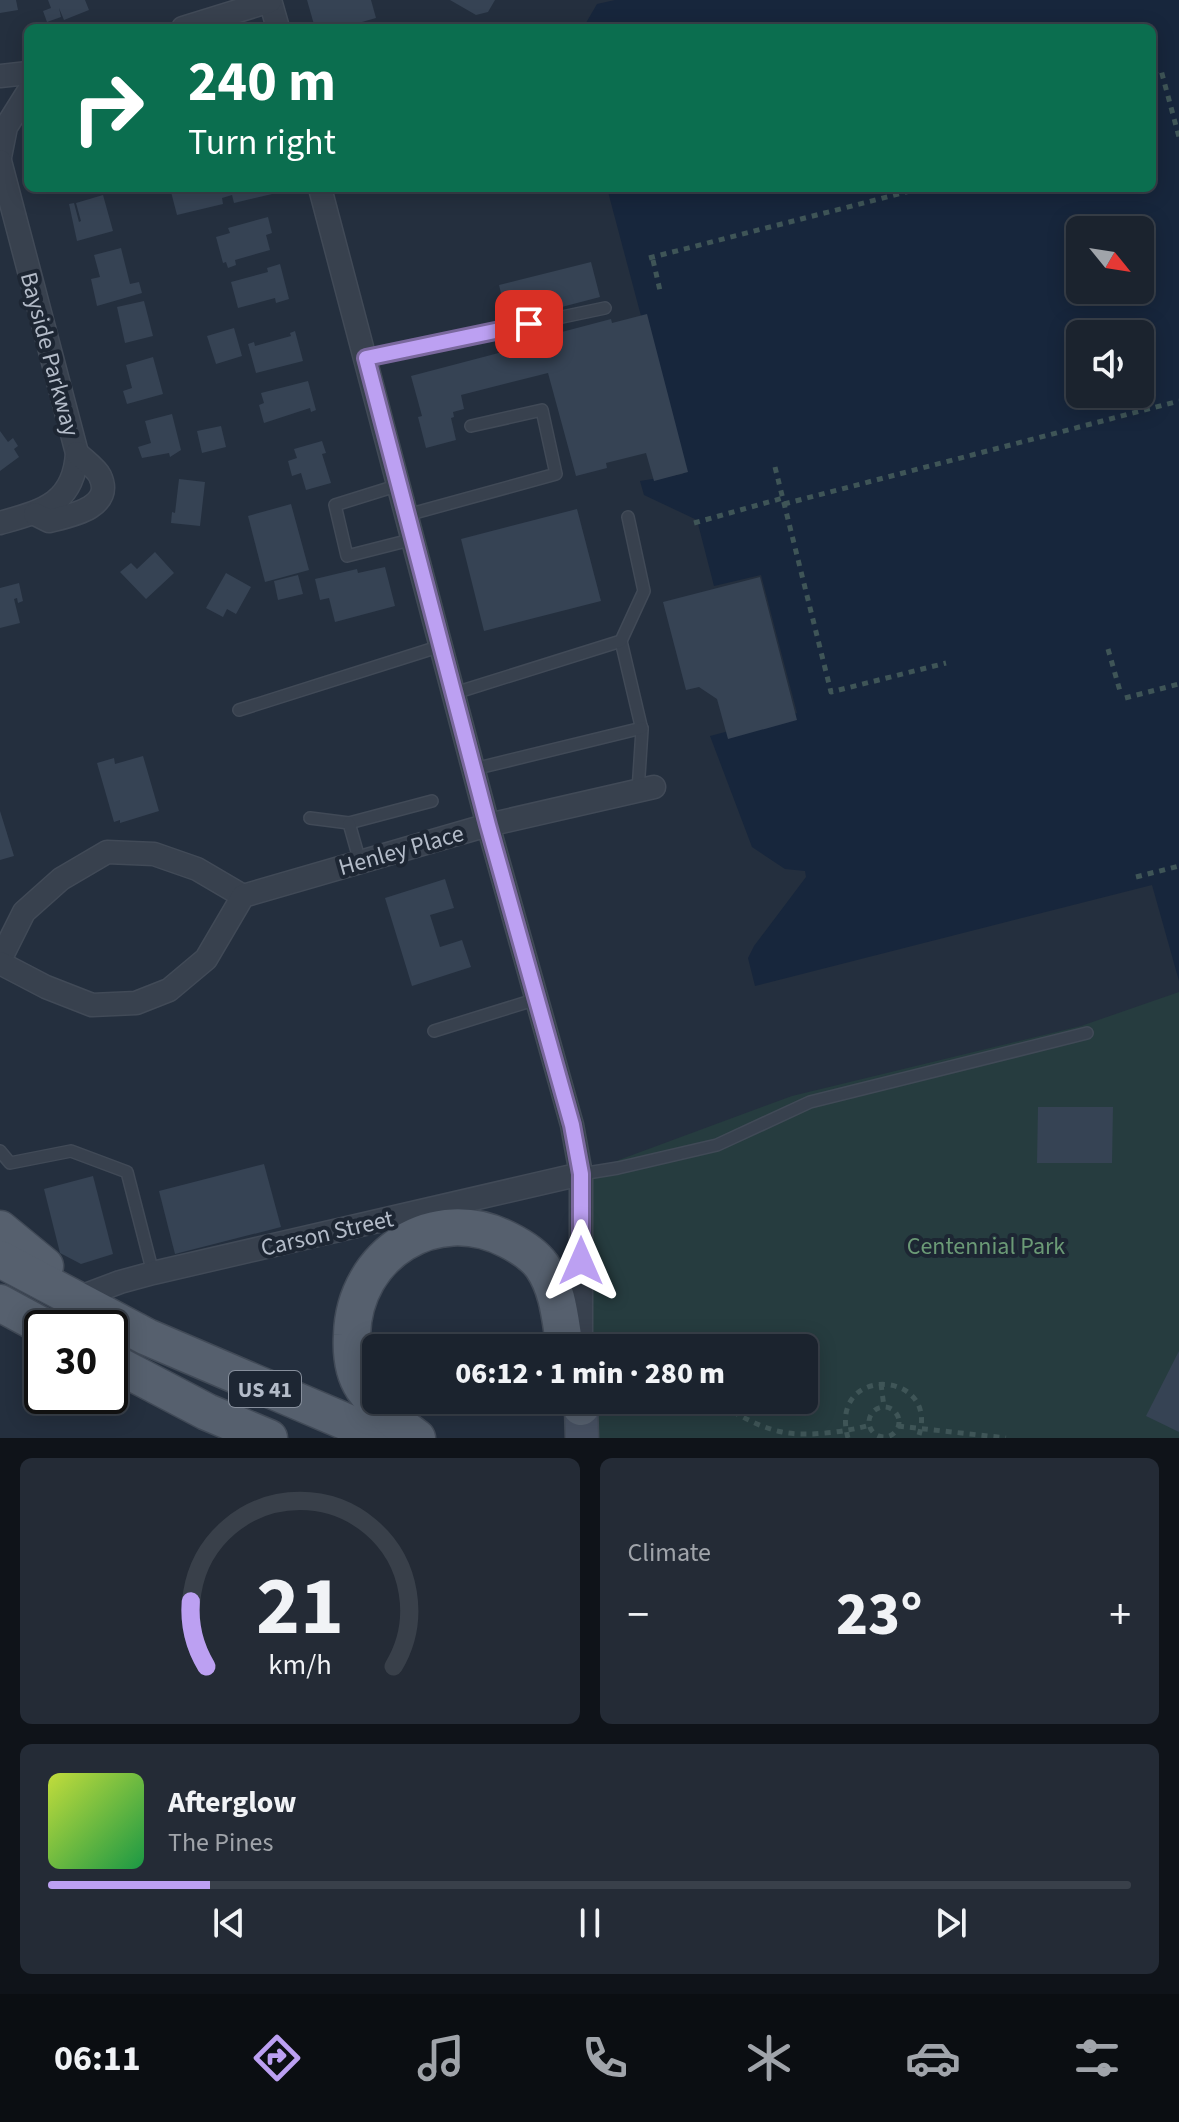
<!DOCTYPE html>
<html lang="en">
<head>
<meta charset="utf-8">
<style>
  :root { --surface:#1b232e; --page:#242b36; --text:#f1f3f6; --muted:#a0a4aa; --line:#39404a; --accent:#bca0f2 }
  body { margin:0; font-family:"Source Sans 3",sans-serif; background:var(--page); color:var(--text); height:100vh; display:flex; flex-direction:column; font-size:30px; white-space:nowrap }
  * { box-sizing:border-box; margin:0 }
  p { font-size:26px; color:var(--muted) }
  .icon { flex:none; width:44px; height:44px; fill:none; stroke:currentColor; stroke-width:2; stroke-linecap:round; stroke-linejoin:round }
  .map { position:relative; height:1438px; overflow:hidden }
  .details { display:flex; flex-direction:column; gap:20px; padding:20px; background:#0f1319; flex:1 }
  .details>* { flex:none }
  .hud { position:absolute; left:24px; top:24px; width:1132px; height:168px; border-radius:12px; box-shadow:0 4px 20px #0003,0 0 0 2px var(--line); background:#0b6e4f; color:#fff; overflow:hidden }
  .needle { width:52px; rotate:120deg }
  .controls { position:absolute; left:1066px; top:216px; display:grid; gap:16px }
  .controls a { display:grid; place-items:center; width:88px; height:88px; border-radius:12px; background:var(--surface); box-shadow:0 4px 20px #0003,0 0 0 2px var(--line); font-size:40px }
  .speed { position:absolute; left:24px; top:1310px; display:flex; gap:16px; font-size:40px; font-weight:700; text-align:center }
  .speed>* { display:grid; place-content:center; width:104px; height:104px; border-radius:50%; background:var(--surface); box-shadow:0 4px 20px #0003,0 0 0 2px var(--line); line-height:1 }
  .speed .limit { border:4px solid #111; border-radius:12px; background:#fff; color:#111 }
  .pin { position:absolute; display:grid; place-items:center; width:68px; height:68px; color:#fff; margin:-34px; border-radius:16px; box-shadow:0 4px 12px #0006 }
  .me { position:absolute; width:88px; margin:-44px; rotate:0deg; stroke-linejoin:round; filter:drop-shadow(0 0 6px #0008) }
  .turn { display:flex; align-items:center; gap:28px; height:168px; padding:0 32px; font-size:36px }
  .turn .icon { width:104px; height:104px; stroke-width:2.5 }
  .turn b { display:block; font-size:56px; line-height:68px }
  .big { font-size:60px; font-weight:800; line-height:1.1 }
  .details .card { flex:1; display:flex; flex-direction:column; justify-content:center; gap:12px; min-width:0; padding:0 28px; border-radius:12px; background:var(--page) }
  .details .dial { align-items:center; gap:0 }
  .dial svg { height:208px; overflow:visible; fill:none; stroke:var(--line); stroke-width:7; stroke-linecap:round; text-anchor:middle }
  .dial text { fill:var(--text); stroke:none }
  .song { display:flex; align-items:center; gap:24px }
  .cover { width:96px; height:96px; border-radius:12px; background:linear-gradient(135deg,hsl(70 70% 55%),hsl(140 70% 35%)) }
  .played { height:8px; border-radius:4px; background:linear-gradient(90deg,var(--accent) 15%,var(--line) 15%) }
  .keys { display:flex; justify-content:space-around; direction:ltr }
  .heat { display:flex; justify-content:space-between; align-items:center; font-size:44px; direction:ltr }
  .details .tiles { flex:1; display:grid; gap:20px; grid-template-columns:1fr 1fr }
  .card:last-child { grid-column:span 2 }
  .trip { position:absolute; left:362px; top:1334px; width:456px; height:80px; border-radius:12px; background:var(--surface); box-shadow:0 4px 20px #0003,0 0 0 2px var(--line); font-weight:800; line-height:80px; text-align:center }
  .tabs { display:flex; height:128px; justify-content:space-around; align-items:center; background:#0b0e12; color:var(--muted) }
  .tabs .icon { width:56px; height:56px }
  .tabs .selected { color:var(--accent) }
  .tabs b { font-size:36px; color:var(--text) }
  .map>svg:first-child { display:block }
  .green { fill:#263c3f }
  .water { fill:#17263c; fill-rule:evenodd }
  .building { fill:#364354 }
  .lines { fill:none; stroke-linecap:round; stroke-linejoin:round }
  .lane-casing { stroke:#414a57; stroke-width:14 }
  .street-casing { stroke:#414a57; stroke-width:25 }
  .secondary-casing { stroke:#414a57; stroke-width:35 }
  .primary-casing { stroke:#414a57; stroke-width:39 }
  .path { stroke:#3f5557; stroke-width:5; stroke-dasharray:6 6; stroke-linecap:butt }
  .lane { stroke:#38414e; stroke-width:11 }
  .street { stroke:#38414e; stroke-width:22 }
  .secondary { stroke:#465061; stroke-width:32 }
  .primary { stroke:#56606e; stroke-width:36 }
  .route-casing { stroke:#7a689d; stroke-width:20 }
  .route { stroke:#bca0f2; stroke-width:14 }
  .labels { text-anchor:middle; stroke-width:8; stroke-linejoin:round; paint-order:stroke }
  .shield { fill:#1d2633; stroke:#878f9c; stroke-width:2 }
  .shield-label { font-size:22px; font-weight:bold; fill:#b4bcc9 }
  .street-label { font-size:24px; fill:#b4bcc9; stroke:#1d2633 }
  .park-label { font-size:24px; fill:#6b9a76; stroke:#1d2633 }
</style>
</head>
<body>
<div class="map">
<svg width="1179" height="1438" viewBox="0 0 1179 1438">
  <rect width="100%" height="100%" fill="#242f3e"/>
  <polygon class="green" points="1179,992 1179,1438 582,1438 581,1400 804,1400 804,1348 581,1348 581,1174 792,1096 1081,1026"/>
  <path class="water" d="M615,0H1179V981L1152,885L755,986L748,958L754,946L806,877L805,871L785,869L752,847L710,736L797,713L761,575L714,586L697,520L644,495L640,481L683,474L607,188H1152V28H583L597,4ZM1080,230H1140V290H1080ZM1080,334H1140V394H1080Z"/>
  <g class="building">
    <polygon points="0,0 16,0 18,10 0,13"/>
    <polygon points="48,0 85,0 89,10 64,20 59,8 61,17 47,22 43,11 51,8"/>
    <polygon points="307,0 371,0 376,18 341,28 315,28"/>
    <polygon points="450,0 495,0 488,12 476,15"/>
    <polygon points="170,188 284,188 285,191 234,203 232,195 222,198 223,204 177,215"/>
    <polygon points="103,195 113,231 77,241 69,204 74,203 79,222 81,221 76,203"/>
    <polygon points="268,217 272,233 266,235 270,250 235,260 236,265 228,268 226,262 223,263 216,237 230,233 228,228"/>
    <polygon points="121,248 130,284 139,282 142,293 97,306 91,279 100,277 94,255"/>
    <polygon points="591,262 600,297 508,321 499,285"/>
    <polygon points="280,264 289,299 276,303 275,298 238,308 231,282 268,272 267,268"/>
    <polygon points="144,301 153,336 125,343 117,307"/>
    <polygon points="647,314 688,472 654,481 646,453 606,463 607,468 576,476 548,373 461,395 464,409 453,412 454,417 451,418 456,440 426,448 418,417 422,416 411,376 541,342 539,338 611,319 612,323"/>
    <polygon points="234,328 242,356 216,364 207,336"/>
    <polygon points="295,331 303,361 256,373 248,344 254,342 255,346 291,336 290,333"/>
    <polygon points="153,357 163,394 127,404 123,391 132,388 126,365"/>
    <polygon points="308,381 316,410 311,412 310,408 264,423 259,405 264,403 261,393"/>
    <polygon points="172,414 181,450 170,457 169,453 142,458 138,447 151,443 145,421"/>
    <polygon points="221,426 226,447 202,453 197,431"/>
    <polygon points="0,431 8,442 13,438 18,446 14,449 19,457 0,471"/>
    <polygon points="322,441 326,453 322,454 331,483 306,490 301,473 292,476 288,461 297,458 294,449"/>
    <polygon points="179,479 205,482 200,526 171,523 172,512 175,513"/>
    <polygon points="291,504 309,570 265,582 248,516"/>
    <polygon points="577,509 601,601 484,631 461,539"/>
    <polygon points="155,552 174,573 146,599 120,572 131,563 137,569"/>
    <polygon points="385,567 395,606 335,622 329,598 320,600 315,579 357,569 358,573"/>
    <polygon points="226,573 251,587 236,614 227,609 223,617 206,608"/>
    <polygon points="298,575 303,594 278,600 274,581"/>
    <polygon points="760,577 797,720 728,739 717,699 699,687 686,690 663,602"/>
    <polygon points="19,583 23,601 18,603 17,598 14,599 20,623 0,628 0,588"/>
    <polygon points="143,756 159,811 120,823 120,820 114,822 97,763 114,758 115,764"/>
    <polygon points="0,811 14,856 0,860"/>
    <polygon points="445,879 454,908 430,915 440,947 462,940 471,967 412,986 385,898"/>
    <polygon points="1038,1107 1113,1107 1112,1163 1037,1163"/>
    <polygon points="264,1164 281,1227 175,1254 159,1191"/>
    <polygon points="93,1176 113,1254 81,1264 60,1253 44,1189"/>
    <polygon points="1179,1351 1179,1432 1146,1416"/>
  </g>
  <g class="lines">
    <g class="lane-casing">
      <g id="lane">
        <polyline points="366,358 605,308"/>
        <polyline points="399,485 335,505 347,556 414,539"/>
        <polyline points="407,515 556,474 542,410 471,426"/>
        <polyline points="621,641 642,730 638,791"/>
        <polyline points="455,693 621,641 644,591 628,517"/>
        <polyline points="239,710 441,646"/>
        <polyline points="474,769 642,728"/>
        <polyline points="310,818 349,823 432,801"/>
        <polyline points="349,823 360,862"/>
        <polyline points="434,1031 537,999"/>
        <polyline points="0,1151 10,1163 71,1151 127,1172 153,1273"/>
        <polyline points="581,1174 618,1168 717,1145 810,1102 1087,1033"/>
      </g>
    </g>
    <g class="street-casing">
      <g id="street">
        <polyline points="270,0 278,28"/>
        <polyline points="183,28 270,1"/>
        <polyline points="0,76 28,73"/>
        <polyline points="0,157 6,127 28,92"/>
        <path d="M0,161L77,453C74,504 42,511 0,523"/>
        <polyline points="320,188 488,825 572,1125 581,1174 581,1348"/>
        <path d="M35,514L49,521C69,516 115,508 100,476C96,468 84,460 77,453"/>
        <polyline points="0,960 24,912 61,879 107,852 154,854 197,869 243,896"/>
        <polyline points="0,963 46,987 92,1005 136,1003 169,990 206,959 243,896 488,825 654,787"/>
        <polyline points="75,1299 120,1282 153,1273 581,1174"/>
      </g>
    </g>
    <g class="secondary-casing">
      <polyline id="secondary" points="581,1407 582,1438"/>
    </g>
    <g class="primary-casing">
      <g id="primary">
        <polyline points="0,1229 45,1266"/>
        <polyline points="0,1259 147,1337 384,1438"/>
        <polyline points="0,1303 46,1328"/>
        <polyline points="110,1361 207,1412 269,1438"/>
        <polyline points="580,1400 581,1407"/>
        <path d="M417,1438C398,1424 377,1408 363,1388C353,1373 351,1352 352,1335C354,1254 435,1202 508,1240C520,1246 534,1255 542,1266C559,1291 560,1320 565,1348"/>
      </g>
    </g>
    <g class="path">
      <polyline points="1152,72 1161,70 1179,137"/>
      <polyline points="649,258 922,188"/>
      <polyline points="653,260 661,295"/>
      <polyline points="775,467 831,692 946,663"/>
      <polyline points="784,504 1179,401"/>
      <polyline points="694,523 783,498"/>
      <polyline points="1108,649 1120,691"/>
      <polyline points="1125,698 1179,684"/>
      <polyline points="1136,877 1179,866"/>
      <polyline points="881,1384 884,1407"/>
      <path d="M712,1400C734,1412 757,1427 782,1432C805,1437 847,1432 870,1425"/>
      <circle cx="884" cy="1422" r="15"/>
      <polyline points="898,1426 1006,1438"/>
      <path d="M848,1438C827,1363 943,1370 918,1438"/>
    </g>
    <use href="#lane" class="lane"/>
    <use href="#street" class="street"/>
    <use href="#secondary" class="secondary"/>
    <use href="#primary" class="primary"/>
  </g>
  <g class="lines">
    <g class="route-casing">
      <polyline id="route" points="529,324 366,358 488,825 572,1125 581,1174 581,1261"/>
    </g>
    <use href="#route" class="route"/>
  </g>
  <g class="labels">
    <rect class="shield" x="229" y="1371" width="72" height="36" rx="6"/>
    <g class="shield-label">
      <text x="265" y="1397">US 41</text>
    </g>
    <g class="street-label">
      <text transform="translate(50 354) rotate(75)" y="8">Bayside Parkway</text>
      <text transform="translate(401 850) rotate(-16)" y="8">Henley Place</text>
      <text transform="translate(327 1233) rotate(-13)" y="8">Carson Street</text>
    </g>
    <g class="park-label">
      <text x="986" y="1254">Centennial Park</text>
    </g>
  </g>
</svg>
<div class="controls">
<a><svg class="needle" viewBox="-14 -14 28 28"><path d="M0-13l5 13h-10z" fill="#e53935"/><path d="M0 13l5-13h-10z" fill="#a0a4aa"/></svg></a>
<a><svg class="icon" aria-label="sound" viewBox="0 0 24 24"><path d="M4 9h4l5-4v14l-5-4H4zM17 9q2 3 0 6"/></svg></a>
</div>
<div class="speed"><div class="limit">30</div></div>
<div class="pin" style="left:529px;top:324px;background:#d93025"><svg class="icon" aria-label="arrive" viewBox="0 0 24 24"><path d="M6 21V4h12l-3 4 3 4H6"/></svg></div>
<svg class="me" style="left:581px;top:1261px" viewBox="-20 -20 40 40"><path d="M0-17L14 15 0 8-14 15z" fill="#bca0f2" stroke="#fff" stroke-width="4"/></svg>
<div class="trip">06:12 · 1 min · 280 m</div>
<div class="hud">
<div class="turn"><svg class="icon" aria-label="right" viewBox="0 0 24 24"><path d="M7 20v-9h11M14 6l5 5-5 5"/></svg><div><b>240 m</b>Turn right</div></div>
</div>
</div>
<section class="details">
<div class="tiles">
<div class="card dial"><svg viewBox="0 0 100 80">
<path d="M14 69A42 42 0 1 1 86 69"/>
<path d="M14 69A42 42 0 0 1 8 44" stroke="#bca0f2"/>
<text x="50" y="56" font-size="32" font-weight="700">21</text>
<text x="50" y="72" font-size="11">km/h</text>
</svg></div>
<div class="card"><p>Climate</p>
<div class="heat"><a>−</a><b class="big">23°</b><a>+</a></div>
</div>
<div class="card">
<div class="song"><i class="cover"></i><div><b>Afterglow</b><p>The Pines</p></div></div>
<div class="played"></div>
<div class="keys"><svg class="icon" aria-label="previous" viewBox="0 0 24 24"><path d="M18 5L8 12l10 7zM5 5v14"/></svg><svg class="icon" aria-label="pause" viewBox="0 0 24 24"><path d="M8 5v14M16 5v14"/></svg><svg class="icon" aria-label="next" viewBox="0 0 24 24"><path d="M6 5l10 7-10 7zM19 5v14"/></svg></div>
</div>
</div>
</section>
<nav class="tabs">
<b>06:11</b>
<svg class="icon selected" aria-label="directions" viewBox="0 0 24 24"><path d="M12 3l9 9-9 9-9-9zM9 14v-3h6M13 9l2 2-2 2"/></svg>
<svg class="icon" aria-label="music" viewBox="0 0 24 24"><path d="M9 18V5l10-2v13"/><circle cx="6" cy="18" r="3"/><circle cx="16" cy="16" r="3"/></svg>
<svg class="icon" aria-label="phone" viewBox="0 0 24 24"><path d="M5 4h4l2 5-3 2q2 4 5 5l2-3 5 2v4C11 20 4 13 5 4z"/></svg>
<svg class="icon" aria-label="climate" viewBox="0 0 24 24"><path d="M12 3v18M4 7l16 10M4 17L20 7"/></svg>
<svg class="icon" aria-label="car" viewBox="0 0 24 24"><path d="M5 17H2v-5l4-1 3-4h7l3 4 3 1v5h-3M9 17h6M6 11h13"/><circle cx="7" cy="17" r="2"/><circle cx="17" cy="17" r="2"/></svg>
<svg class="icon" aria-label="filters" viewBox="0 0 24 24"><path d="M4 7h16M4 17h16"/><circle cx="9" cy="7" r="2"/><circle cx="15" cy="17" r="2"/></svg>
</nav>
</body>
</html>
